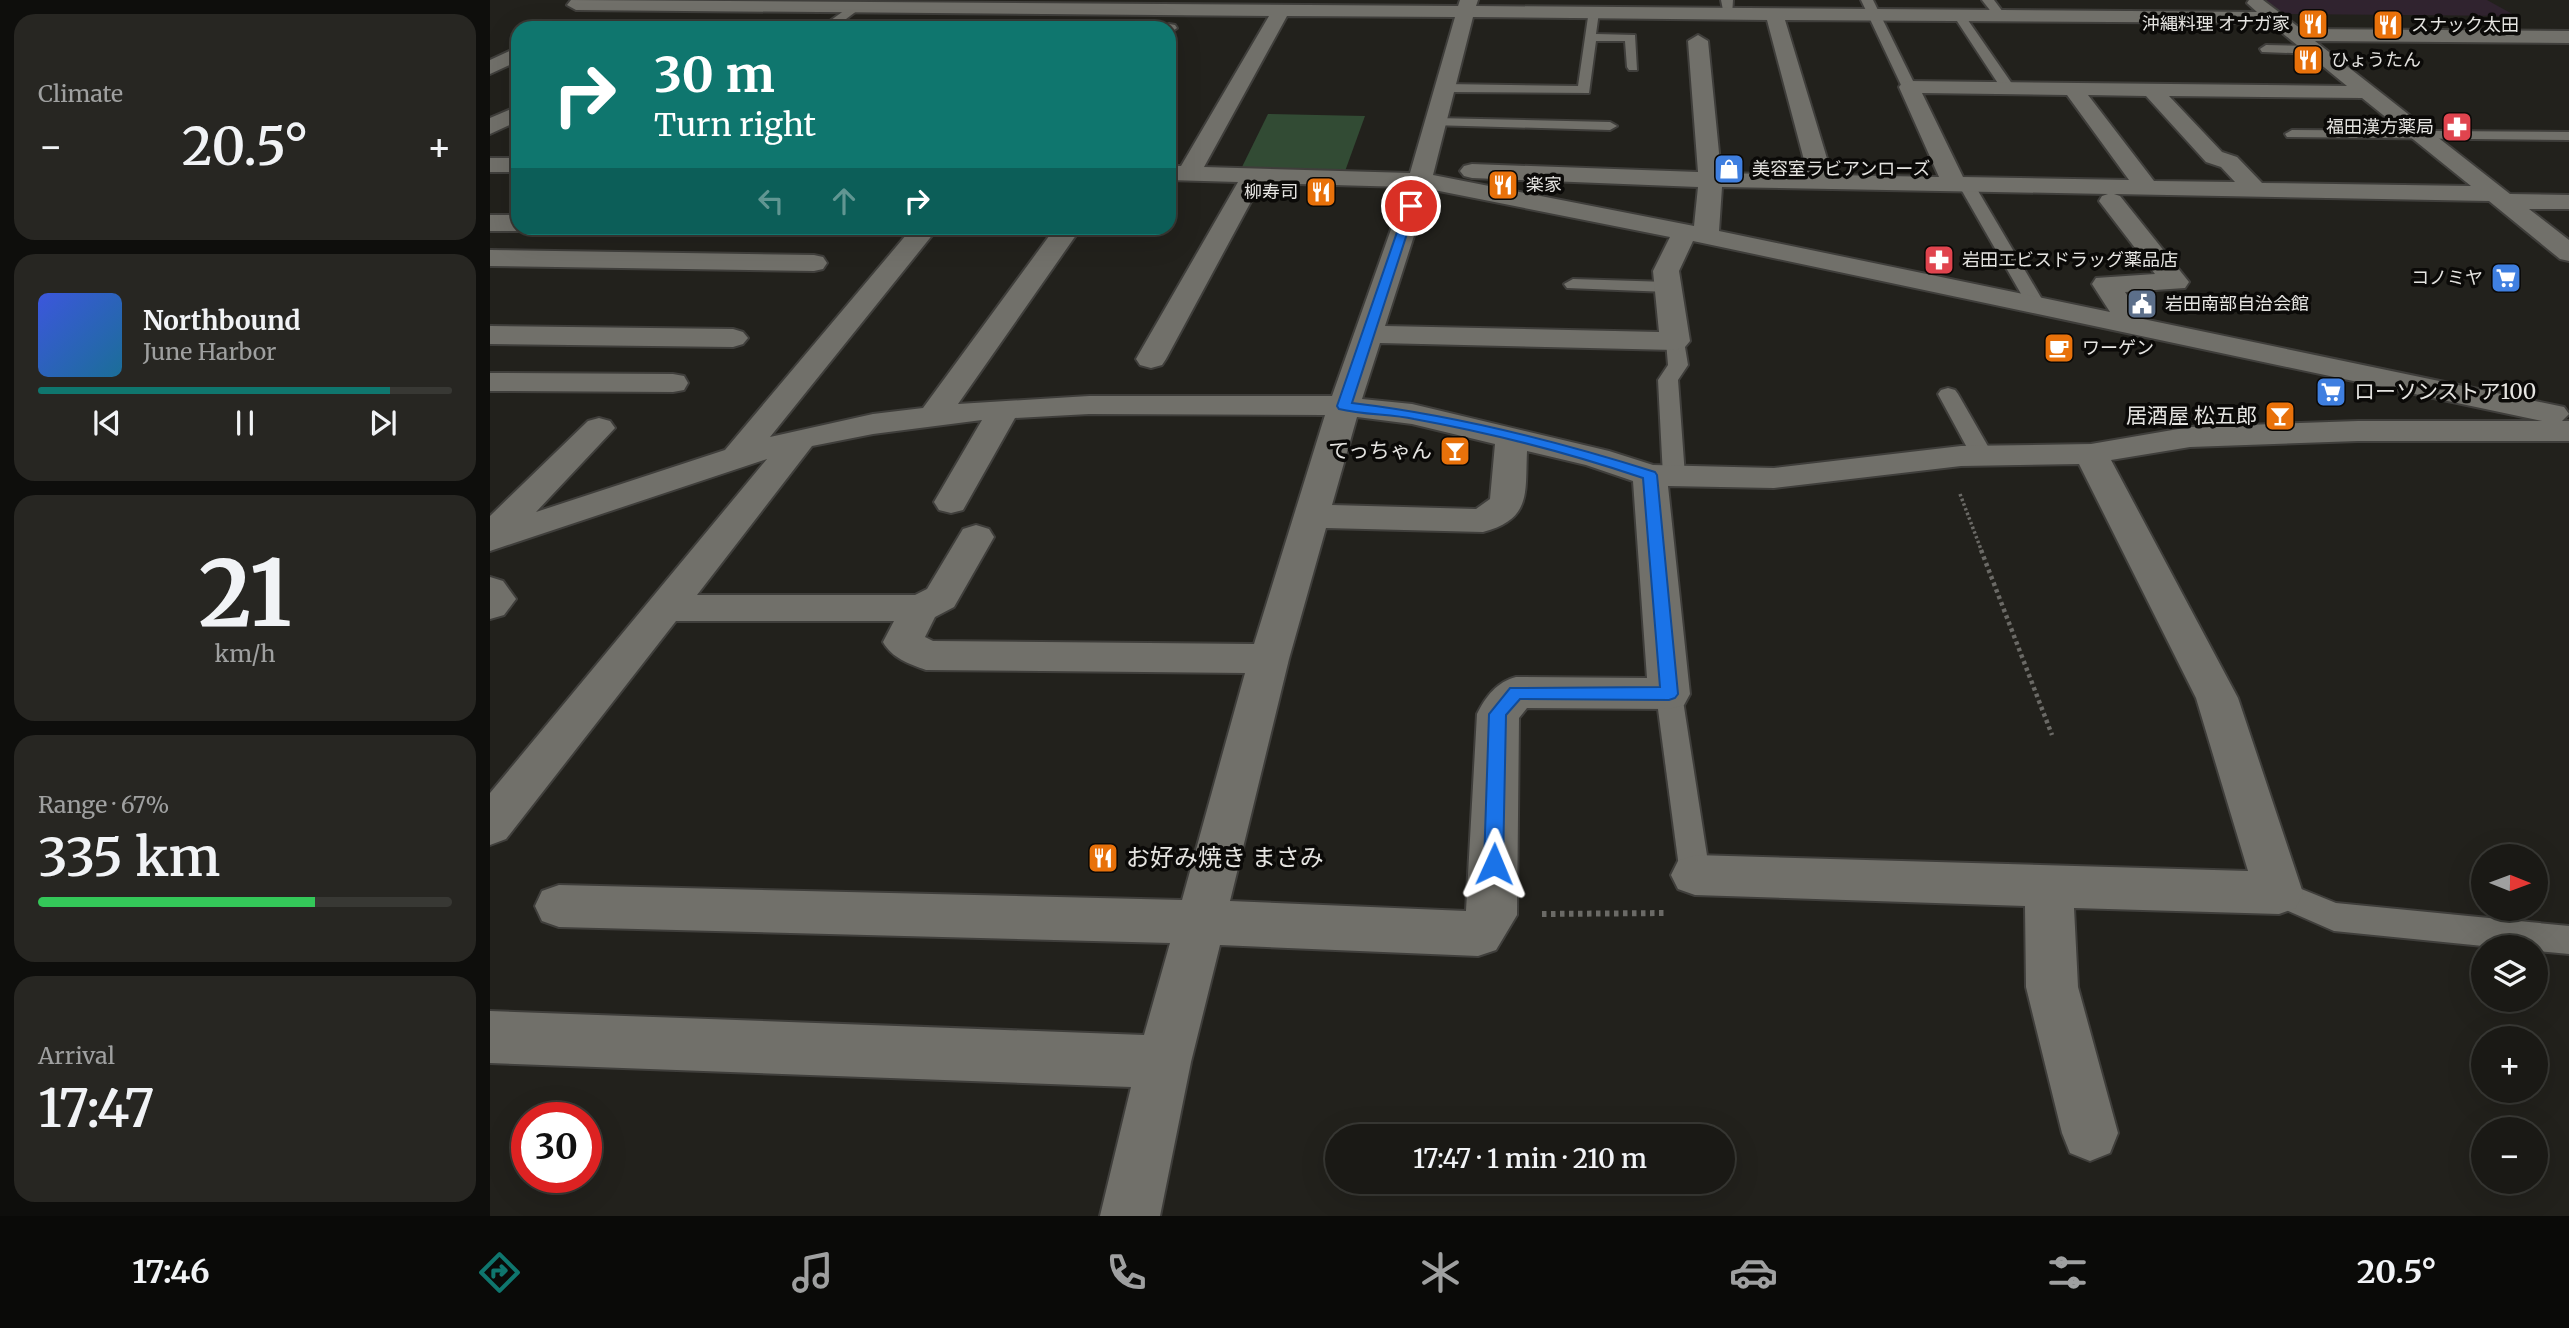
<!DOCTYPE html>
<html lang="en">
<head>
<meta charset="utf-8">
<style>
  :root { --surface:#1a1915; --page:#272622; --text:#f1f3f6; --muted:#9fa0a0; --line:#383834; --accent:#0f766e }
  body { margin:0; font-family:Merriweather,"Noto Sans JP",serif; background:var(--page); color:var(--text); height:100vh; display:flex; flex-direction:column; font-size:26px; white-space:nowrap }
  * { box-sizing:border-box; margin:0 }
  p { font-size:23px; color:var(--muted) }
  .icon { flex:none; width:38px; height:38px; fill:none; stroke:currentColor; stroke-width:2; stroke-linecap:round; stroke-linejoin:round }
  .map { position:relative; flex:1; overflow:hidden }
  .details { display:flex; flex-direction:column; gap:14px; padding:14px; background:#0e0e0c; width:490px }
  .details>* { flex:none }
  .hud { position:absolute; left:21px; top:21px; width:665px; height:214px; border-radius:21px; box-shadow:0 7px 28px #0002,0 0 0 2px var(--line); background:#0f766e; color:#fff; overflow:hidden }
  .needle { width:46px; rotate:91deg }
  .tools { position:absolute; left:1981px; top:844px; display:grid; gap:14px }
  .tools a { display:grid; place-items:center; width:77px; height:77px; border-radius:50%; background:var(--surface); box-shadow:0 7px 28px #0002,0 0 0 2px var(--line); font-size:35px }
  .speed { position:absolute; left:21px; top:1102px; display:flex; gap:14px; font-size:35px; font-weight:700; text-align:center }
  .speed>* { display:grid; place-content:center; width:91px; height:91px; border-radius:50%; background:var(--surface); box-shadow:0 7px 28px #0002,0 0 0 2px var(--line); line-height:1 }
  .speed .limit { border:10px solid #d22; background:#fff; color:#111 }
  .pin { position:absolute; display:grid; place-items:center; width:60px; height:60px; color:#fff; margin:-30px; border:4px solid #fff; border-radius:50%; box-shadow:0 2px 7px #0007 }
  .me { position:absolute; width:77px; margin:-38px; rotate:1deg; stroke-linejoin:round; filter:drop-shadow(0 0 5px #0008) }
  .turn { display:flex; align-items:center; gap:24px; height:147px; padding:0 28px; font-size:32px }
  .turn .icon { width:91px; height:91px; stroke-width:2.5 }
  .turn b { display:block; font-size:49px; line-height:60px }
  .lanes { display:flex; align-items:center; height:66px; padding:0 28px; background:#0003; justify-content:center; gap:35px; direction:ltr }
  .lanes .off { opacity:.35 }
  .big { font-size:52px; font-weight:600; line-height:1.1 }
  .details .card { flex:1; display:flex; flex-direction:column; justify-content:center; gap:10px; min-width:0; padding:0 24px; border-radius:21px; background:var(--page) }
  .details .dial { align-items:center; gap:0 }
  .dial b { font-size:91px; line-height:1 }
  .song { display:flex; align-items:center; gap:21px }
  .cover { width:84px; height:84px; border-radius:10px; background:linear-gradient(135deg,hsl(230 70% 55%),hsl(200 70% 35%)) }
  .played { height:7px; border-radius:4px; background:linear-gradient(90deg,var(--accent) 85%,var(--line) 85%) }
  .keys { display:flex; justify-content:space-around; direction:ltr }
  .heat { display:flex; justify-content:space-between; align-items:center; font-size:38px; direction:ltr }
  .charge { height:10px; border-radius:5px; background:linear-gradient(90deg,#34c759 67%,var(--line) 0) }
  .trip { position:absolute; left:835px; top:1124px; width:410px; height:70px; border-radius:35px; background:var(--surface); box-shadow:0 7px 28px #0002,0 0 0 2px var(--line); font-weight:600; line-height:70px; text-align:center }
  .tab-bar { display:flex; height:112px; justify-content:space-around; align-items:center; background:#0a0a08; color:var(--muted) }
  .tab-bar .icon { width:49px; height:49px }
  .tab-bar .current { color:var(--accent) }
  .tab-bar b { font-size:32px; color:var(--text) }
  main { display:flex; flex:1; min-height:0 }
  .map>svg:first-child { display:block }
  .education { fill:#30232f }
  .green { fill:#324b34 }
  .lines { fill:none; stroke-linecap:round; stroke-linejoin:round }
  .service-casing { stroke:#3f3e3b; stroke-width:4 }
  .minor-casing { stroke:#3f3e3b; stroke-width:4 }
  .path-far2 { stroke:#6b6a66; stroke-width:3.5; stroke-dasharray:2.5 2.5; stroke-linecap:butt }
  .path-far1 { stroke:#6b6a66; stroke-width:4.5; stroke-dasharray:3.5 3.5; stroke-linecap:butt }
  .path { stroke:#6b6a66; stroke-width:6; stroke-dasharray:4.5 4.5; stroke-linecap:butt }
  .service { fill:#71706a; fill-rule:evenodd }
  .minor { fill:#71706a; fill-rule:evenodd }
  .route { fill:#1a73e8; stroke:#114b97; stroke-width:2 }
  .labels { text-anchor:middle; stroke-width:7; stroke-linejoin:round; paint-order:stroke }
  .far-poi-label { font-size:18px; fill:#e5e4e1; stroke:#0b0a08; text-anchor:start }
  .poi-label { font-size:21px; fill:#e5e4e1; stroke:#0b0a08; text-anchor:end }
  .near-poi-label { font-size:24px; fill:#e5e4e1; stroke:#0b0a08; text-anchor:start }
</style>
</head>
<body>
<main>
<section class="details">
<div class="card"><p>Climate</p>
<div class="heat"><a>−</a><b class="big">20.5°</b><a>+</a></div>
</div>
<div class="card">
<div class="song"><i class="cover"></i><div><b>Northbound</b><p>June Harbor</p></div></div>
<div class="played"></div>
<div class="keys"><svg class="icon" aria-label="previous" viewBox="0 0 24 24"><path d="M18 5L8 12l10 7zM5 5v14"/></svg><svg class="icon" aria-label="pause" viewBox="0 0 24 24"><path d="M8 5v14M16 5v14"/></svg><svg class="icon" aria-label="next" viewBox="0 0 24 24"><path d="M6 5l10 7-10 7zM19 5v14"/></svg></div>
</div>
<div class="card dial"><b>21</b><p>km/h</p></div>
<div class="card"><p>Range · 67%</p><b class="big">335 km</b><div class="charge"></div></div>
<div class="card"><p>Arrival</p><b class="big">17:47</b></div>
</section>
<div class="map">
<svg width="2079" height="1216" viewBox="0 0 2079 1216">
  <rect width="100%" height="100%" fill="#22211c"/>
  <polygon class="education" points="1769,0 1997,0 2026,16 1788,14"/>
  <polygon class="green" points="778,114 875,116 854,174 751,169"/>
  <g class="lines">
    <g class="service-casing">
      <g id="service">
        <polygon points="1231,0 1243,0 1242,15 1234,15"/>
        <polygon points="1371,0 1383,0 1426,87 1424,90 1414,90 1412,87"/>
        <polygon points="1492,0 1504,0 1516,16 1514,18 1506,18"/>
        <polygon points="362,5 372,7 344,28 330,28"/>
        <polygon points="1099,10 1109,12 1106,34 1145,35 1147,70 1139,70 1137,67 1135,41 1106,41 1099,93 955,92 948,88 955,84 1088,86"/>
        <polygon points="1465,13 1473,13 1525,88 1523,91 1513,91 1463,15"/>
        <polygon points="679,24 685,25 687,28 681,32 679,28 673,28"/>
        <polygon points="1776,45 1827,46 1833,50 1827,54 1772,52 1770,49"/>
        <polygon points="946,118 1120,122 1127,126 1120,130 941,125 941,119"/>
        <polygon points="1802,130 2079,132 2079,140 1797,137 1795,134"/>
        <polygon points="1476,179 1484,184 1556,306 1553,310 1547,311 1538,306 1468,184"/>
        <polygon points="1083,279 1178,282 1187,287 1178,292 1077,288 1074,284"/>
        <polygon points="1185,335 1194,341 1198,365 1188,380 1195,476 1192,481 1176,481 1173,476 1168,380 1178,365 1176,341"/>
        <polygon points="1458,388 1465,390 1468,394 1503,455 1499,459 1485,459 1481,455 1448,394 1451,390"/>
        <polygon points="1179,684 1188,687 1192,694 1220,875 1216,884 1205,888 1194,884 1190,875 1166,694 1170,687"/>
        <polygon points="1789,880 1846,903 2079,926 2079,954 2046,951 2046,947 2003,947 1844,931 1778,902 1774,893 1778,884"/>
      </g>
    </g>
    <g class="minor-casing">
      <g id="minor">
        <path d="M81,0L968,6L970,0H988L986,6L1767,12L1757,3L1759,0H1773L1811,29L2079,31V43L1825,41L2020,194L2079,195V209H2039L2079,240V261L2070,259L1999,201L1624,194L1630,196L1699,282L1695,288L1635,292L1653,319L2074,407L2079,414L2072,421H2079V441H1868L1700,447L1621,460L1748,698L1813,893L1806,908L1789,914L1584,908L1588,987L1628,1133L1620,1153L1600,1161L1580,1153L1572,1133L1536,987L1535,906L1205,895L1188,889L1181,875L1188,861L1205,855L1758,871L1706,698L1589,464L1471,466L1284,488L1178,486L1200,694L1194,705L1179,709L1037,708L1029,718L1027,915L1006,950L988,956L730,945L701,1062L670,1216H610L641,1087L0,1063V1011L654,1035L680,943L69,927L52,921L45,906L52,891L69,885L692,900L755,673L436,670C419,664 402,658 393,642L404,621H186L16,839L0,845V793L277,459L0,551V516L98,421L109,418L120,421L125,428L46,512L235,450L422,228H448L280,437L383,414L433,408L565,228H591L468,404L599,396H842L916,187L771,183L676,359L672,365L661,368L650,365L646,359L748,182L679,180V166H691L779,16L86,10L77,5ZM797,16L965,17L920,173L714,167ZM983,17L1277,20L1318,175L1231,173L1218,41L1208,35L1198,41L1208,172L982,164L974,166L970,171L974,176L982,178L1208,187L1204,226L943,175ZM1295,20L1780,23L1857,86L1419,81L1412,83L1409,87L1449,177L1342,175ZM1432,93L1577,95L1639,180L1473,177ZM1598,95L1656,96L1716,162L1731,167L1745,182L1664,181ZM1679,96L1872,98L1981,186L1772,183L1747,157L1732,152ZM1232,187L1618,194L1612,196L1609,201L1665,274L1606,278L1602,284L1620,312L1229,231ZM939,189L1180,237L1163,271L1169,332L895,326ZM1203,241L2052,421H1868L1700,427L1601,444L1471,446L1284,468L1163,465L1119,451L922,404L872,399L890,343L1185,350L1195,347L1200,341L1189,271ZM599,414L835,415L764,644L443,641L435,637L445,617L464,607L504,537L499,529L486,525L473,529L437,589L425,595H207L322,446L383,434L492,420L444,502L449,510L461,513L473,510L525,418ZM867,417L922,424L1005,444L1000,499L986,509L842,505ZM1037,451L1096,465L1143,481L1157,678L1026,677C1007,682 996,696 987,714L976,911L740,901L799,659L836,528L993,532C1042,519 1035,493 1037,451Z"/>
        <polygon points="28,47 28,61 0,74 0,60"/>
        <polygon points="28,106 28,121 0,134 0,118"/>
        <rect x="0" y="158" width="28" height="14"/>
        <polygon points="0,215 28,215 28,228 38,228 28,231 0,231"/>
        <polygon points="0,250 324,255 333,257 337,263 333,269 324,271 0,266"/>
        <polygon points="0,326 243,329 253,332 258,338 253,344 243,347 0,344"/>
        <polygon points="0,373 183,374 194,376 198,383 194,390 183,392 0,391"/>
        <polygon points="0,577 13,581 26,599 14,615 0,619"/>
      </g>
    </g>
    <polyline class="path-far2" points="1470,494 1492,552"/>
    <polyline class="path-far1" points="1491,550 1562,735"/>
    <polyline class="path" points="1052,914 1176,913"/>
    <use href="#service" class="service"/>
    <use href="#minor" class="minor"/>
  </g>
  <path class="route" d="M921,203L926,206L862,403C964,415 1067,441 1165,472L1167,475L1188,694L1185,698L1179,700L1030,699L1016,715L1013,864L1011,870L1004,873L997,870L994,864L999,714L1020,688L1170,687L1153,478C1079,453 1001,433 924,419C900,414 874,415 849,409L847,406L916,206Z"/>
  <defs>
    <g id="restaurant-square" transform="scale(1.575)"><rect x="-9" y="-9" width="18" height="18" rx="4" fill="#e8710a" stroke="#0b0a08"/><path d="M-5-6h1v4h1v-4h1v4h1v-4h1v5L-1.5 .5V6h-2V.5L-5-1ZM5-6V6H3V1.5H1.5Q1.5-4 5-6Z" fill="#fff"/></g>
    <g id="pharmacy-square" transform="scale(1.575)"><rect x="-9" y="-9" width="18" height="18" rx="4" fill="#e0444e" stroke="#0b0a08"/><path d="M-2-6h4v4h4v4h-4v4h-4v-4h-4v-4h4Z" fill="#fff"/></g>
    <g id="shop-square" transform="scale(1.575)"><rect x="-9" y="-9" width="18" height="18" rx="4" fill="#3f7fe0" stroke="#0b0a08"/><path d="M-5-2.5h2.3a2.7 3.5 0 0 1 5.4 0H5L5.5 6h-11ZM-1.5-2.5h3a1.5 2.3 0 0 0-3 0Z" fill="#fff"/></g>
    <g id="supermarket-square" transform="scale(1.575)"><rect x="-9" y="-9" width="18" height="18" rx="4" fill="#3f7fe0" stroke="#0b0a08"/><path d="M-6-5.5h2.5l.6 2H6L4.5 2H-2.5L-4.4-4H-6ZM-1.5 3.2a1.3 1.3 0 1 0 .1 0ZM3 3.2a1.3 1.3 0 1 0 .1 0Z" fill="#fff"/></g>
    <g id="civic-square" transform="scale(1.575)"><rect x="-9" y="-9" width="18" height="18" rx="4" fill="#5c6f8a" stroke="#0b0a08"/><path d="M-.6-6.5H3V-4.5H.6V-3L4-1V1h2V6H-6V1h2V-1L-.6-3ZM-1.2 2.5V6h2.4V2.5Z" fill="#fff"/></g>
    <g id="cafe-square" transform="scale(1.575)"><rect x="-9" y="-9" width="18" height="18" rx="4" fill="#e8710a" stroke="#0b0a08"/><path d="M-5.5-4.5H6V0H3Q3 3.5 0 3.5H-2.5Q-5.5 3.5-5.5 0ZM3-3.2v2h1.7v-2ZM-6 4.5H4V6H-6Z" fill="#fff"/></g>
    <g id="bar-square" transform="scale(1.575)"><rect x="-9" y="-9" width="18" height="18" rx="4" fill="#e8710a" stroke="#0b0a08"/><path d="M-6-5H6L.8 .8V4.5H3.5V6h-7V4.5H-.8V.8Z" fill="#fff"/></g>
  </defs>
  <g fill-rule="evenodd">
    <use href="#restaurant-square" x="1823" y="24"/>
    <use href="#restaurant-square" x="1898" y="25"/>
    <use href="#restaurant-square" x="1818" y="60"/>
    <use href="#pharmacy-square" x="1967" y="127"/>
    <use href="#shop-square" x="1239" y="169"/>
    <use href="#restaurant-square" x="1013" y="185"/>
    <use href="#restaurant-square" x="831" y="192"/>
    <use href="#pharmacy-square" x="1449" y="260"/>
    <use href="#supermarket-square" x="2016" y="278"/>
    <use href="#civic-square" x="1652" y="304"/>
    <use href="#cafe-square" x="1569" y="348"/>
    <use href="#supermarket-square" x="1841" y="392"/>
    <use href="#bar-square" x="1790" y="416"/>
    <use href="#bar-square" x="965" y="451"/>
    <use href="#restaurant-square" x="613" y="858"/>
  </g>
  <g class="labels">
    <g class="far-poi-label">
      <text x="1800" y="30" text-anchor="end">沖縄料理 オナガ家</text>
      <text x="1921" y="31">スナック太田</text>
      <text x="1841" y="66">ひょうたん</text>
      <text x="1944" y="133" text-anchor="end">福田漢方薬局</text>
      <text x="1262" y="175">美容室ラビアンローズ</text>
      <text x="1036" y="191">楽家</text>
      <text x="808" y="198" text-anchor="end">柳寿司</text>
      <text x="1472" y="266">岩田エビスドラッグ薬品店</text>
      <text x="1993" y="284" text-anchor="end">コノミヤ</text>
      <text x="1675" y="310">岩田南部自治会館</text>
      <text x="1592" y="354">ワーゲン</text>
    </g>
    <g class="poi-label">
      <text x="1864" y="399" text-anchor="start">ローソンストア100</text>
      <text x="1767" y="423">居酒屋 松五郎</text>
      <text x="942" y="458">てっちゃん</text>
    </g>
    <g class="near-poi-label">
      <text x="636" y="866">お好み焼き まさみ</text>
    </g>
  </g>
</svg>
<div class="tools">
<a><svg class="needle" viewBox="-14 -14 28 28"><path d="M0-13l5 13h-10z" fill="#e53935"/><path d="M0 13l5-13h-10z" fill="#9fa0a0"/></svg></a>
<a><svg class="icon" aria-label="layers" viewBox="0 0 24 24"><path d="M12 4l9 5-9 5-9-5zM3 14l9 5 9-5"/></svg></a>
<a>+</a>
<a>−</a>
</div>
<div class="speed"><div class="limit">30</div></div>
<div class="pin" style="left:921px;top:206px;background:#d93025"><svg class="icon" aria-label="arrive" viewBox="0 0 24 24"><path d="M6 21V4h12l-3 4 3 4H6"/></svg></div>
<svg class="me" style="left:1004px;top:864px" viewBox="-20 -20 40 40"><path d="M0-17L14 15 0 8-14 15z" fill="#1a73e8" stroke="#fff" stroke-width="4"/></svg>
<div class="trip">17:47 · 1 min · 210 m</div>
<div class="hud">
<div class="turn"><svg class="icon" aria-label="right" viewBox="0 0 24 24"><path d="M7 20v-9h11M14 6l5 5-5 5"/></svg><div><b>30 m</b>Turn right</div></div>
<div class="lanes"><svg class="icon off" aria-label="left" viewBox="0 0 24 24"><path d="M17 20v-9H6M10 6l-5 5 5 5"/></svg><svg class="icon off" aria-label="ahead" viewBox="0 0 24 24"><path d="M12 20V5M6 11l6-6 6 6"/></svg><svg class="icon" aria-label="right" viewBox="0 0 24 24"><path d="M7 20v-9h11M14 6l5 5-5 5"/></svg></div>
</div>
</div>
</main>
<nav class="tab-bar">
<b>17:46</b>
<svg class="icon current" aria-label="directions" viewBox="0 0 24 24"><path d="M12 3l9 9-9 9-9-9zM9 14v-3h6M13 9l2 2-2 2"/></svg>
<svg class="icon" aria-label="music" viewBox="0 0 24 24"><path d="M9 18V5l10-2v13"/><circle cx="6" cy="18" r="3"/><circle cx="16" cy="16" r="3"/></svg>
<svg class="icon" aria-label="phone" viewBox="0 0 24 24"><path d="M5 4h4l2 5-3 2q2 4 5 5l2-3 5 2v4C11 20 4 13 5 4z"/></svg>
<svg class="icon" aria-label="climate" viewBox="0 0 24 24"><path d="M12 3v18M4 7l16 10M4 17L20 7"/></svg>
<svg class="icon" aria-label="car" viewBox="0 0 24 24"><path d="M5 17H2v-5l4-1 3-4h7l3 4 3 1v5h-3M9 17h6M6 11h13"/><circle cx="7" cy="17" r="2"/><circle cx="17" cy="17" r="2"/></svg>
<svg class="icon" aria-label="filters" viewBox="0 0 24 24"><path d="M4 7h16M4 17h16"/><circle cx="9" cy="7" r="2"/><circle cx="15" cy="17" r="2"/></svg>
<b>20.5°</b>
</nav>
</body>
</html>
